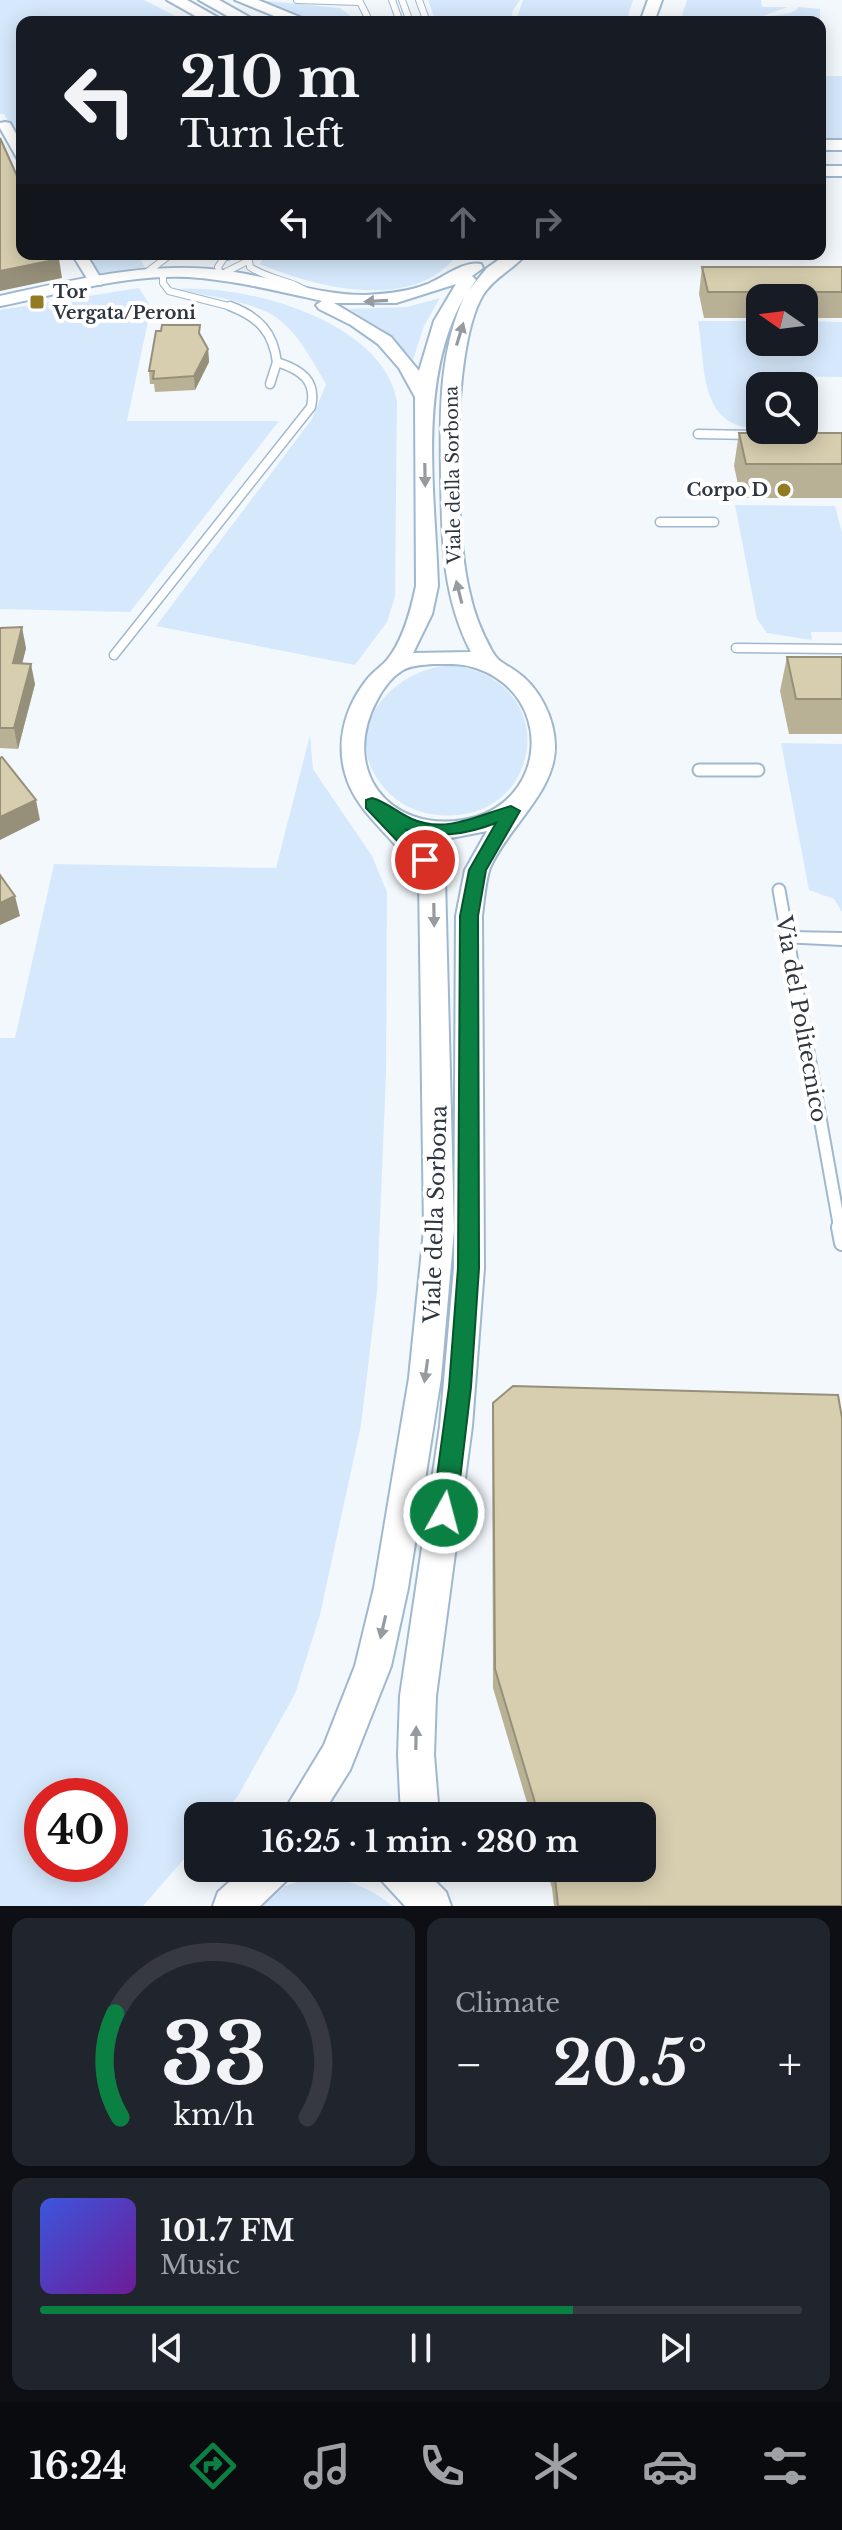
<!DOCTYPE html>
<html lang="en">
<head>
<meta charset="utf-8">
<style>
  :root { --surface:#171b24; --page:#20242c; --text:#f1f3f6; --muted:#9ea1a6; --line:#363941; --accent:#0b8043 }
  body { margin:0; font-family:"Libre Baskerville",serif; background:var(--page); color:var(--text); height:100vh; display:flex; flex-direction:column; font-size:30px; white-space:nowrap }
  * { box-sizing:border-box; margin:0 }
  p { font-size:26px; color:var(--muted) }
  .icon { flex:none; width:44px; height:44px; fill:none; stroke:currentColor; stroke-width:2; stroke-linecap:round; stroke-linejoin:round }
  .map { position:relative; height:1906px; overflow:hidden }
  .sheet { display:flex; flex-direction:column; gap:12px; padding:12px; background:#0d0f14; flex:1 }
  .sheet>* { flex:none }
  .hud { position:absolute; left:16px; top:16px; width:810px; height:244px; border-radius:16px; box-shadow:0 4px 20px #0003; background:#171b24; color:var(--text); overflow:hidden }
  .needle { width:52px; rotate:284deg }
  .buttons { position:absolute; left:746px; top:284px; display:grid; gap:16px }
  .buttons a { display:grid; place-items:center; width:72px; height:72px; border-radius:16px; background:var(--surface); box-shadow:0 4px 20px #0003; font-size:40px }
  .speed { position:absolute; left:24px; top:1778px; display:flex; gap:16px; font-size:40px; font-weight:700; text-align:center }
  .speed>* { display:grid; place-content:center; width:104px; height:104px; border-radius:50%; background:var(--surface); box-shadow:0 4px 20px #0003; line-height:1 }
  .speed .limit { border:12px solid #d22; background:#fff; color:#111 }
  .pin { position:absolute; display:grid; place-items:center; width:68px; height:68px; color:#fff; margin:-34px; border:4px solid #fff; border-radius:50%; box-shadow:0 2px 8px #0007 }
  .me { position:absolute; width:88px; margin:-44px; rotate:7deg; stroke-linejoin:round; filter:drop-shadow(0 0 6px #0008) }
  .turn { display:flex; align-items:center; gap:28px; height:168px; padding:0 32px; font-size:36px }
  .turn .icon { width:104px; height:104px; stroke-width:2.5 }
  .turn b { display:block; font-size:56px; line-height:68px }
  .lanes { display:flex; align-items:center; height:76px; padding:0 32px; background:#0003; justify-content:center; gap:40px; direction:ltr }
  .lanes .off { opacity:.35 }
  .big { font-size:60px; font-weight:700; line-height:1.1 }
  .sheet .tile { flex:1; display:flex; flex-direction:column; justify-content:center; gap:12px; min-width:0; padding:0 28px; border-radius:16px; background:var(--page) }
  .sheet .dial { align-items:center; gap:0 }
  .dial svg { height:208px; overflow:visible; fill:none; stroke:var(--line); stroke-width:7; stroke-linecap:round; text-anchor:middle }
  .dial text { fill:var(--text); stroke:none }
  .song { display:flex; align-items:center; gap:24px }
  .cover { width:96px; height:96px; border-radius:12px; background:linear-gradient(135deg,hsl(230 70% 55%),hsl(280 70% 35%)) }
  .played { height:8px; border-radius:4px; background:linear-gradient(90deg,var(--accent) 70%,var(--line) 70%) }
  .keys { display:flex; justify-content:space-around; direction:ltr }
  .heat { display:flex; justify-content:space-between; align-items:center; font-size:44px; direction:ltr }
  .sheet .tiles { flex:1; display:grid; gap:12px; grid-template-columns:1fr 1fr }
  .tile:last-child { grid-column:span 2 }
  .trip { position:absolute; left:184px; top:1802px; width:472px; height:80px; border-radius:16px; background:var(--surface); box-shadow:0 4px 20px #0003; font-weight:700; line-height:80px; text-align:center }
  .tabs { display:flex; height:128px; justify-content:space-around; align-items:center; background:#090b0e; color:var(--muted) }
  .tabs .icon { width:56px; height:56px }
  .tabs .selected { color:var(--accent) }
  .tabs b { font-size:36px; color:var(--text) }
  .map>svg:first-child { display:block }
  .green { fill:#d6e9fc; fill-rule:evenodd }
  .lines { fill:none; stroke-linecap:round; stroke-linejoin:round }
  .service-far3-casing { stroke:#a0b8cf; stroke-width:8 }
  .service-far2-casing { stroke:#a0b8cf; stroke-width:11 }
  .service-far1-casing { stroke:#a0b8cf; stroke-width:15 }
  .service-casing { stroke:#a0b8cf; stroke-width:18 }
  .pedestrian-casing { stroke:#a0b8cf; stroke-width:4 }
  .minor-casing { stroke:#a0b8cf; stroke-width:4 }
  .tertiary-casing { stroke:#a0b8cf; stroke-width:4 }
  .secondary-casing { stroke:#a0b8cf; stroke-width:4 }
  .service-far3 { stroke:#fff; stroke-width:6 }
  .service-far2 { stroke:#fff; stroke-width:8 }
  .service-far1 { stroke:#fff; stroke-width:11 }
  .service { stroke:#fff; stroke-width:14 }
  .pedestrian { fill:#fff; fill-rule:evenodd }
  .minor { fill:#fff; fill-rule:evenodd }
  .tertiary { fill:#fff; fill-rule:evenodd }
  .secondary { fill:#fff; fill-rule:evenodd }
  .wall { fill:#b9b196 }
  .shaded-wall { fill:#96907a }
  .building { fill:#d7ceaf; stroke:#96907a; stroke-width:2 }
  .oneway { fill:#969ba0 }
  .route { fill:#0b8043; stroke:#07532c; stroke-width:2 }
  .poi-dot { fill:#927b22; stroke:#fff; stroke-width:3 }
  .labels { text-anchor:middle; stroke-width:8; stroke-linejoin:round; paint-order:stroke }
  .far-poi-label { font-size:18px; font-weight:bold; fill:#2e3741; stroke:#fff; text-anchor:start }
  .far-street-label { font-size:18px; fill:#2e3741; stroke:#fff }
  .street-label { font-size:22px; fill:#2e3741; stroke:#fff }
</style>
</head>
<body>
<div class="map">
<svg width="842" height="1906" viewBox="0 0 842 1906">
  <rect width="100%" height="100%" fill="#f3f8fd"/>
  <g class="green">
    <polygon points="0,0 144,0 187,22 22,22 22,145 4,114 0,114"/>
    <polygon points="257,0 340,8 358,22 316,22"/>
    <polygon points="428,0 520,0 512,12 513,19 526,22 436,22"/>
    <polygon points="523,0 633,0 626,22 540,22 517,17"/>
    <polygon points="687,0 761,0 762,7 788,7 746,22 680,22"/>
    <path d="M799,7L820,9V30V22H758C768,11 789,19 799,7Z"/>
    <rect x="820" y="76" width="22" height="62"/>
    <polygon points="87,254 137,254 146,269 100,277"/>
    <path d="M277,254H458C415,313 316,288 260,264L264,257Z"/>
    <polygon points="139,288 151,307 127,421 279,421 130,612 0,609 0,310"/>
    <path d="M174,289C245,283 383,321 397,401L395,597L387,622L355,665L156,626L312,419L326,384C313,362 299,334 277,318C251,300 205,296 174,289Z"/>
    <polygon points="440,298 424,326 413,360 385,331 349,309 407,307"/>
    <path d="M698,321H760V342H804V321L842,322V377L755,376L760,429C698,428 706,369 698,321Z"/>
    <polygon points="735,505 835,506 842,533 842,632 811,632 812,640 767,633 757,619"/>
    <path d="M452,665C567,681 541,826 438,815C417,813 398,804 385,789C336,734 390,668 452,665Z"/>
    <path d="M310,735L313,769L372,856L387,892L386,1074L377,1292L361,1425L320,1615L295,1694L238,1796L221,1816H198V1843L143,1906H0V1038H15L54,864L276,868ZM42,1796H110V1864H42Z"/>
    <polygon points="781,743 842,744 842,912 834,899 809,890"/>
    <path d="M312,1877C344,1877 367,1886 393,1906H259L285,1886Z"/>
  </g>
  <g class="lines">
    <g class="service-far3-casing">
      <g id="service-far3">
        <polyline points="297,0 359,2"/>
        <polyline points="359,0 370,22"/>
        <polyline points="392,0 400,22"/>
        <polyline points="402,0 410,22"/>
        <polyline points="419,0 427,22"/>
        <polyline points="237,254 224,258 218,267 220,275 248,261"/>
        <path d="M248,254L250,267C269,280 293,280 311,294"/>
        <polyline points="163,272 163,283 169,291 236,308"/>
        <polyline points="146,273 171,254"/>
      </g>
    </g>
    <g class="service-far2-casing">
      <g id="service-far2">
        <polyline points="270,384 277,362"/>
        <polyline points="698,434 753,435"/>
        <polyline points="660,522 714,522"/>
        <polyline points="736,648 842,649"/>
        <path d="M114,655L311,407C317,380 301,370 277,362C273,332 259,317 230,306"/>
      </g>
    </g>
    <g class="service-far1-casing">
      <g id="service-far1">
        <polyline points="699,770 758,770"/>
        <polyline points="779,890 840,1229"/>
      </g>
    </g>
    <g class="service-casing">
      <polyline id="service" points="839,1227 842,1243"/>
    </g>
    <g class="pedestrian-casing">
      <polygon id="pedestrian" points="788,932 842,933 842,945 782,942 780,938 782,934"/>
    </g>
    <g class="minor-casing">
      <g id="minor">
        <polygon points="5,122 10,123 22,144 22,159 17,158 0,128 0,123"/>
        <polygon points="72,254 86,254 103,282 101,285 91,285"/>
      </g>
    </g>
    <g class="tertiary-casing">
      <g id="tertiary">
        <polygon points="648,0 662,0 654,22 640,22"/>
        <path d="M507,254H526C513,270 494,277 483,295C450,349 454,532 470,594C474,614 482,633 492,651C498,662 504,663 514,670C539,686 555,718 555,747C555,792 507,828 490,868C485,882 484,901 482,916L484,1268L472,1426L436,1696L434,1755L439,1816H401L398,1755L400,1696L440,1426L454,1268L456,916L465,870L487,831L451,838L419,837L445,879L454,1230L441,1378L408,1588L391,1666L350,1770L321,1816H281L324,1745L355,1666L374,1588L409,1378L424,1230L419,879C402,843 366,822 350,787C333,749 343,708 369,677C374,671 382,666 387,660C403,641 411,610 416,586L415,397L399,368L378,344L351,325L319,309L316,305L322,301C277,291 234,280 188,277C125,274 61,294 0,306V296C75,280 151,260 228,271C274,277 319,296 366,295C386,294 406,292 425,285C442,279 463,260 481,264L483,268L472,276L476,280L469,290L487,268ZM456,284L434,321L419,371L391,337L334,303H396ZM464,297C439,354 440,411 441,472C442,536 441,594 471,652L413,653L432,614L438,586C435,492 417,381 464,297ZM433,664C447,664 462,663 476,668C556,695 548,806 463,820C388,832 341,770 376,702C382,690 391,677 403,670C412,665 423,665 433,664Z"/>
        <polygon points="245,1868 292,1868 286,1881 260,1906 213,1906 218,1892"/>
        <polygon points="376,1868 422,1868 446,1892 451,1906 405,1906 382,1881"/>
      </g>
    </g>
    <g class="secondary-casing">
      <g id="secondary">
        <polygon points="167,0 187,0 226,22 206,22"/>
        <polygon points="199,0 219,0 258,22 238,22"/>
        <polygon points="235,0 258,0 312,22 289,22"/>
        <rect x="820" y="140" width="22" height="10"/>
        <rect x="820" y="166" width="22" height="10"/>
      </g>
    </g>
    <use href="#service-far3" class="service-far3"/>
    <use href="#service-far2" class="service-far2"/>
    <use href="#service-far1" class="service-far1"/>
    <use href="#service" class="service"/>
    <use href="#pedestrian" class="pedestrian"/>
    <use href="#minor" class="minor"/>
    <use href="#tertiary" class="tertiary"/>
    <use href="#secondary" class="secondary"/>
  </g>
  <g class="wall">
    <polygon points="702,267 842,267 842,318 804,318 804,298 760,298 760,318 704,318 699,294"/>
    <polygon points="202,338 208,349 209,362 195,390 155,392 154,384 150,384 149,371"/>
    <polygon points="739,433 842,433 842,498 741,498 734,466"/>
    <polygon points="0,628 26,648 22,664 35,684 18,749 0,748"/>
    <polygon points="787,657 842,657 842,734 789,734 780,691"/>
    <polygon points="493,1403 842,1906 554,1906 552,1888 546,1868 642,1868 642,1816 531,1816 493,1688 492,1425"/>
  </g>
  <g class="shaded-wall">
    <polygon points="59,259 62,278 0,291 0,271"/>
    <polygon points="208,349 209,362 195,390 194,376"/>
    <polygon points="22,627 26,648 17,684 13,663"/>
    <polygon points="31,664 35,684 18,749 14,728"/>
    <polygon points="36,800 40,820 0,840 0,817"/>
    <polygon points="15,896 20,916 0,925 0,903"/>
  </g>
  <g class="building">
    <polygon points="0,138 22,187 22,254 56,254 59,259 0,271"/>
    <polygon points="702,267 842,267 842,292 708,292"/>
    <polygon points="162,325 200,325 199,333 208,349 194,376 153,379 154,371 149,371 156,331 161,331"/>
    <polygon points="739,433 842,433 842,464 746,464"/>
    <polygon points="22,627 13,663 31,664 14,728 0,728 0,628"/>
    <polygon points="787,657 842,657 842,699 796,699"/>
    <polygon points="2,757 36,800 0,817 0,758"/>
    <polygon points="0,875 15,896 0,903"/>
    <polygon points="513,1386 838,1395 842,1418 842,1906 558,1906 554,1868 642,1868 642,1816 539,1816 495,1669 493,1403"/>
  </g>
  <defs><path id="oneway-solid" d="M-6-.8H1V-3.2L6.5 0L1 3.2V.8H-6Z" transform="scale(2)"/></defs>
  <g class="oneway">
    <use href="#oneway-solid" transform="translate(376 301) rotate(177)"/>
    <use href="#oneway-solid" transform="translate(460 334) rotate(-73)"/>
    <use href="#oneway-solid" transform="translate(425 475) rotate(89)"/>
    <use href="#oneway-solid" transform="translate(459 592) rotate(-104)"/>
    <use href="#oneway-solid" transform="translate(434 915) rotate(89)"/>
    <use href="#oneway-solid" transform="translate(426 1371) rotate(98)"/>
    <use href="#oneway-solid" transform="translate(383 1627) rotate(103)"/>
    <use href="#oneway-solid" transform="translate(416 1738) rotate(-89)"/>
  </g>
  <path class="route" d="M372,798C387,802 398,813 412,819C445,834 479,815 511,806L520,811L486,870L478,916L479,1268L471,1387L456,1513L452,1521L444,1524L436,1521L432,1513L449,1387L458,1268L460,916L469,870L496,823C465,835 439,838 407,830L433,860L425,866L419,864L366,808V800Z"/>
  <g class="poi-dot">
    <rect x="29" y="294" width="16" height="16" rx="4"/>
    <circle cx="784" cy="490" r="8"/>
  </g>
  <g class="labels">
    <g class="far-poi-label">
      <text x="53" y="298">Tor<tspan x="53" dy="21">Vergata/Peroni</tspan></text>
      <text x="768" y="496" text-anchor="end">Corpo D</text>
    </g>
    <g class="far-street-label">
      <text transform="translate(453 475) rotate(-91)" y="6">Viale della Sorbona</text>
    </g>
    <g class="street-label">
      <text transform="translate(802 1019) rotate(80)" y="8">Via del Politecnico</text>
      <text transform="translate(435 1214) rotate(-88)" y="8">Viale della Sorbona</text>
    </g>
  </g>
</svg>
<div class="buttons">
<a><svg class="needle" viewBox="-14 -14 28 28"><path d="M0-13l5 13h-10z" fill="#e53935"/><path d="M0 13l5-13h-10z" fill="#9ea1a6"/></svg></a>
<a><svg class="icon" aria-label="search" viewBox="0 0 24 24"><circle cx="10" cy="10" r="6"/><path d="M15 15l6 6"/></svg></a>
</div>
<div class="speed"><div class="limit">40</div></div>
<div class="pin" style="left:425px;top:860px;background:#d93025"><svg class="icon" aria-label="arrive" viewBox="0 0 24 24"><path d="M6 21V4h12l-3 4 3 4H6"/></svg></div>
<svg class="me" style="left:444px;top:1513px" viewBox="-20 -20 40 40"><circle r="17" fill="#0b8043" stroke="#fff" stroke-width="3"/><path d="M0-11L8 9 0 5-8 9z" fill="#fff"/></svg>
<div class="trip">16:25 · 1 min · 280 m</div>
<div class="hud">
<div class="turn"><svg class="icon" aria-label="left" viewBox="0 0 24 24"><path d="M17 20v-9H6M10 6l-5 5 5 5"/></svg><div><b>210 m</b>Turn left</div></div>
<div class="lanes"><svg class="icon" aria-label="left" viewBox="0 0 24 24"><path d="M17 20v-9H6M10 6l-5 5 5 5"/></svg><svg class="icon off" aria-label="ahead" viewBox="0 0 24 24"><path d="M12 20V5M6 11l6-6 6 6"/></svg><svg class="icon off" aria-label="ahead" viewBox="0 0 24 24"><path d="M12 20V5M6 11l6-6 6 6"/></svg><svg class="icon off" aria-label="right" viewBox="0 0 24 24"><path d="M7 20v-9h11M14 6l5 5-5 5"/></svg></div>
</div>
</div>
<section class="sheet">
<div class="tiles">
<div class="tile dial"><svg viewBox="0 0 100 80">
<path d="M14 69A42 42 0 1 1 86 69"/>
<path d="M14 69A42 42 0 0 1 12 29" stroke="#0b8043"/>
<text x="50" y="56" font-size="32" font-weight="700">33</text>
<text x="50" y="72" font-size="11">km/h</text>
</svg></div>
<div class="tile"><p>Climate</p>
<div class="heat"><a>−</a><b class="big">20.5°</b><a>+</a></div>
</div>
<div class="tile">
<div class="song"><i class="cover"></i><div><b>101.7 FM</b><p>Music</p></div></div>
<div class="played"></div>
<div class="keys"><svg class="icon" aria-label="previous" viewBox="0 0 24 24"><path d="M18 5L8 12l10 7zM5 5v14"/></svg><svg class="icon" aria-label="pause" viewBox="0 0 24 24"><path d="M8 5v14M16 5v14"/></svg><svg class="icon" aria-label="next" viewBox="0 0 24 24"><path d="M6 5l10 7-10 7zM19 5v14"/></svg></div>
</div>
</div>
</section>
<nav class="tabs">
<b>16:24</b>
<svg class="icon selected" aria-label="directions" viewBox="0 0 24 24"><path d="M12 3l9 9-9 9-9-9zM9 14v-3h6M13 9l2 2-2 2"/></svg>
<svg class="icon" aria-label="music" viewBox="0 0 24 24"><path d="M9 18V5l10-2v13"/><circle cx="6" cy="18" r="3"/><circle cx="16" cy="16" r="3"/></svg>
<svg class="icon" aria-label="phone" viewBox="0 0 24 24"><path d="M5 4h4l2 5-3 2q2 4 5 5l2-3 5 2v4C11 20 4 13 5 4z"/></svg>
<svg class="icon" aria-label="climate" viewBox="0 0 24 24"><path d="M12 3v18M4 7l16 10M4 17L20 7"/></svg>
<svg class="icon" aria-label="car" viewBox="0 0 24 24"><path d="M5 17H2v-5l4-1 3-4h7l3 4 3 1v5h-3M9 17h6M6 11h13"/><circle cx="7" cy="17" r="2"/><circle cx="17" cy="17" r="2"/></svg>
<svg class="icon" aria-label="filters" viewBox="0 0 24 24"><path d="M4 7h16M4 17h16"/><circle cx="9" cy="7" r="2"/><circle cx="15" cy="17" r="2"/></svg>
</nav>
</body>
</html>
